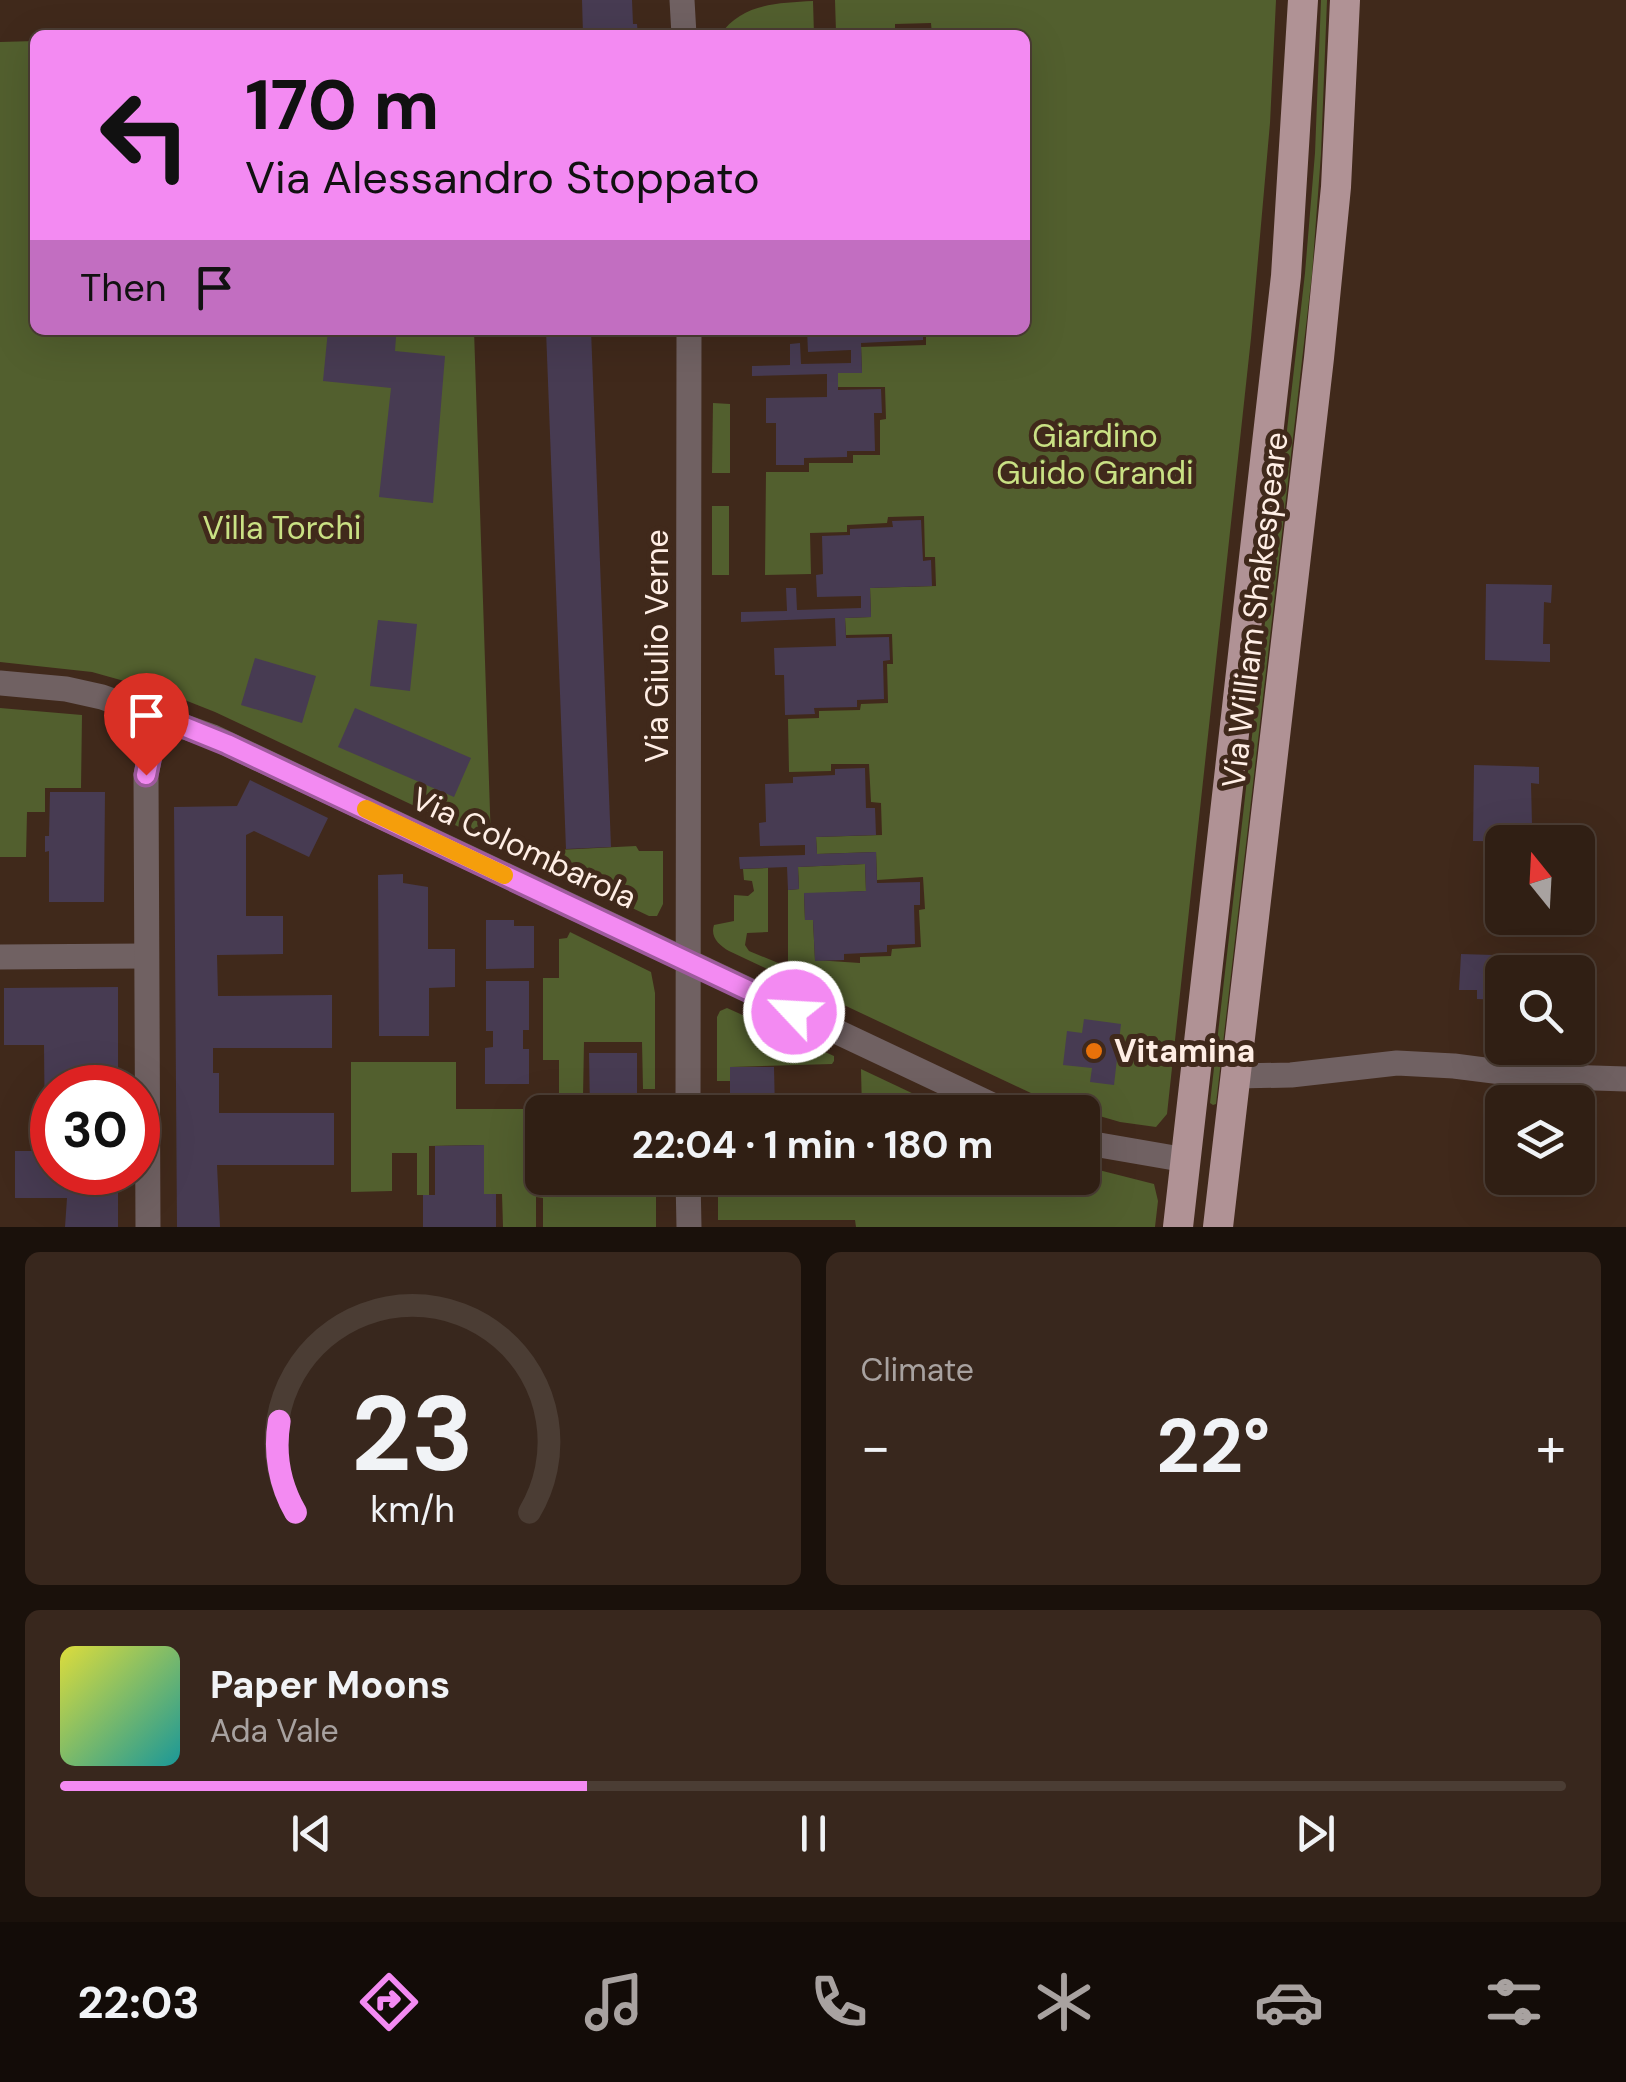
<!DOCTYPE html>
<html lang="en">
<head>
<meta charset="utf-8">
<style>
  :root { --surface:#301f14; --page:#38271d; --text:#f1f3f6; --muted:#a8a2a0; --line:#4b3d34; --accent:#f38af2 }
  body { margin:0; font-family:"DM Sans",sans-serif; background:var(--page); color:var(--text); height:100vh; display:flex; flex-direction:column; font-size:38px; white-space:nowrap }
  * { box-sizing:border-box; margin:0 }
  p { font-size:32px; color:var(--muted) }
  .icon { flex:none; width:55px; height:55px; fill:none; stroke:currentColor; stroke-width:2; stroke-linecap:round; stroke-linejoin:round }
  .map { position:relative; height:1227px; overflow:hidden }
  .side { display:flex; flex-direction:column; gap:25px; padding:25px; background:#1a110b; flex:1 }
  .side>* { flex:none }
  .hud { position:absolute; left:30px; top:30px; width:1000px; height:305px; border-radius:15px; box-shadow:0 10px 40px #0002,0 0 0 2px var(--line); background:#f38af2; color:#111; overflow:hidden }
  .needle { width:65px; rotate:342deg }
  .buttons { position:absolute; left:1485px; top:825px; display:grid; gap:20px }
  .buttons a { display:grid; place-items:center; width:110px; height:110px; border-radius:15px; background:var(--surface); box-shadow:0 10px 40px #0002,0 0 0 2px var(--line); font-size:50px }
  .speed { position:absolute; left:30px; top:1065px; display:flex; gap:20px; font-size:50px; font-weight:700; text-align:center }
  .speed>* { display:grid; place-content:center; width:130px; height:130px; border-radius:50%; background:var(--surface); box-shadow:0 10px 40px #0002,0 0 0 2px var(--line); line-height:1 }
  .speed .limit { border:15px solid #d22; background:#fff; color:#111 }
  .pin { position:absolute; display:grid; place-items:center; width:85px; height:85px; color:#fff; margin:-102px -42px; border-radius:50% 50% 50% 0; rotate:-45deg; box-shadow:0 0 10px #0007 }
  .pin .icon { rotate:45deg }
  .me { position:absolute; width:110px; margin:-55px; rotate:295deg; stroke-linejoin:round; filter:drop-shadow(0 0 8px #0008) }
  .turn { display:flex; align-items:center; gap:35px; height:210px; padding:0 50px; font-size:45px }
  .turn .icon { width:130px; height:130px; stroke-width:2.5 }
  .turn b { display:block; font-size:70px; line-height:85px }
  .then { display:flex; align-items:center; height:95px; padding:0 50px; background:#0003; gap:20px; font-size:38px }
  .big { font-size:75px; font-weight:700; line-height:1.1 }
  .side .card { flex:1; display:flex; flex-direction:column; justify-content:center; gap:15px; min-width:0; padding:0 35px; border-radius:15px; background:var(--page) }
  .side .dial { align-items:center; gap:0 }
  .dial svg { height:260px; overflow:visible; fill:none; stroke:var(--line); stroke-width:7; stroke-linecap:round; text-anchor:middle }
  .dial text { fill:var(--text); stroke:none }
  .song { display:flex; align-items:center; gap:30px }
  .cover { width:120px; height:120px; border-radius:15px; background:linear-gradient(135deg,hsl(60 70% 55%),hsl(180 70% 35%)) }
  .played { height:10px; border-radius:5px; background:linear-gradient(90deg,var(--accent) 35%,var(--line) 35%) }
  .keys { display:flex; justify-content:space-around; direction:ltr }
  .heat { display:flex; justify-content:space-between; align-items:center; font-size:55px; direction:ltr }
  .side .tiles { flex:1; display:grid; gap:25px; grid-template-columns:1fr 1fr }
  .card:last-child { grid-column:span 2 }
  .trip { position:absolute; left:525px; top:1095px; width:575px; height:100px; border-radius:15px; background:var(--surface); box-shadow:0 10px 40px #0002,0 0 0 2px var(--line); font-weight:700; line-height:100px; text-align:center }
  .tab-bar { display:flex; height:160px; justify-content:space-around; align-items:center; background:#130c08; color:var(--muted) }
  .tab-bar .icon { width:70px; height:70px }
  .tab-bar .current { color:var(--accent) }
  .tab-bar b { font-size:45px; color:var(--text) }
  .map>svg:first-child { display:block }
  .green { fill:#525f2e }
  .building { fill:#473b52 }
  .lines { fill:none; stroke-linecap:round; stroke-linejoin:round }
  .minor { stroke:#706162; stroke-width:25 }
  .major { stroke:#b09295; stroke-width:30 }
  .route-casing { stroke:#9e5a9d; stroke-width:25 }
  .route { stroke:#f38af2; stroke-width:18 }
  .slow { stroke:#f59e0b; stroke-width:18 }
  .food-dot { fill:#e8710a; stroke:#40291b; stroke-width:4 }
  .labels { text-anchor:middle; stroke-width:10; stroke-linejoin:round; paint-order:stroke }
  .park-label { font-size:32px; fill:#c9e184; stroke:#40291b }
  .street-label { font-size:32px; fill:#ffeee5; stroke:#40291b }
  .poi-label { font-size:32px; font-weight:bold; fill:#ffeee5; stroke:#40291b; text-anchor:start }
</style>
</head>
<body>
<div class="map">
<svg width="1626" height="1227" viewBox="0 0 1626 1227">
  <rect width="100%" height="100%" fill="#40291b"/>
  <g class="green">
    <path d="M835,0H1276L1270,123L1251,338L1167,1114L1156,1127L1120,1122L1048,1101L729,951C719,945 710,937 714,925L734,921V895L748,896L754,891L752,881L744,880L743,869L768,868V932L747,933L745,945L749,951L788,967V890L799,889L798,867L865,864L866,891L804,894L805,920H813L815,960L860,963V957L891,956L892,949L921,947L919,910L925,909L923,877L877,880L876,852L817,854L816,837L882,835L881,803L871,802L869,764H831V771L789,772L788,719L819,718V711L860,710L861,704L888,703L887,664H893L892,634L846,635L845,618L871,617L870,588L936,586L935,557H925L924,516L888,517L887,523L847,525V532L810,533L811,574L765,575L766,472H809V463H853V455H880V420L886,419L885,387H838V373L862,372L861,347L926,345V330H1025V35H932L931,23L895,24V30L836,32Z"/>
    <polygon points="1321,0 1327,0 1321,154 1312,274 1216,1104 1213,1105 1210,1103 1305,273 1315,153"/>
    <path d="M813,1L814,35H720C742,3 778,3 813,1Z"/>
    <polygon points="35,41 35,330 474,330 491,842 215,712 167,693 92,672 0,662 0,42"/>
    <polygon points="713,403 730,404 730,473 712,473"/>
    <rect x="712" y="506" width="17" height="69"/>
    <polygon points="0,708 82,715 81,788 45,788 45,812 27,812 26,857 0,857"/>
    <polygon points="636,846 639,851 663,851 663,904 657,916 649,916 531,860 538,851"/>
    <polygon points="570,932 651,972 655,993 655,1089 643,1089 642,1042 584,1042 583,1097 568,1097 568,1112 542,1112 542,1178 568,1178 569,1197 656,1197 656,1227 543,1227 543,1198 536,1197 536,1227 503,1227 502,1194 484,1194 483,1145 429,1146 429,1195 417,1195 417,1153 392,1153 392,1191 351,1192 351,1062 456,1062 456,1109 559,1109 559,1060 543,1060 543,978 559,978 559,939 567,938"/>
    <polygon points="727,1008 834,1056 834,1061 832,1064 731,1067 730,1081 717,1081 717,1017 720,1011"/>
    <polygon points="861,1069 952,1112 862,1112"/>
    <polygon points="1083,1166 1154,1184 1158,1201 1155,1227 856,1227 855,1220 718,1220 718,1178 1082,1178"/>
  </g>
  <g class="building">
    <polygon points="582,0 632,0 633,24 637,24 638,35 583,35"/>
    <polygon points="328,330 396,337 395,351 445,356 433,503 379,497 391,388 323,381"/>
    <polygon points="546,330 591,330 611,847 566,849"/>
    <polygon points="807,330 923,330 923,340 861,343 862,373 838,373 838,390 881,389 882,413 874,413 875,451 847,451 847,457 804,458 804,465 776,465 776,423 766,423 766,398 827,397 827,374 752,376 752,366 790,365 790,344 800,343 801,364 851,363 851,350 808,352"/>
    <polygon points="921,520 923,561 931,560 932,586 870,588 871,617 845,618 846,638 889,637 890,660 883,661 884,699 857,700 857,707 814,708 815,714 785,715 784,675 775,675 774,648 836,646 835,618 741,622 741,612 787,611 786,588 796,588 797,610 861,608 861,596 817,597 816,575 823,574 822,536 850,535 850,529 893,527 892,521"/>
    <polygon points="1486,584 1552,585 1551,603 1544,602 1543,644 1550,644 1550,662 1485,660"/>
    <polygon points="378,620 417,624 410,691 370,686"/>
    <polygon points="255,658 316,676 302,723 241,705"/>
    <polygon points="355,708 471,758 454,797 338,747"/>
    <polygon points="1474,765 1539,767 1539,784 1531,783 1532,825 1539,825 1538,842 1473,841"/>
    <polygon points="865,768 866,808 875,808 876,835 816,837 817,854 876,852 877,883 920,882 920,905 914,905 915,944 887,945 887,952 844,954 844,960 815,961 813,920 805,920 804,893 866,891 865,864 798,867 799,889 788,890 787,867 740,869 739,857 805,855 805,845 760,846 759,823 766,822 765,784 793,783 793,777 835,775 835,769"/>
    <polygon points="250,780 328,818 309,857 254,831 246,835 246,916 283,916 283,954 217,955 218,996 332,995 332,1048 213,1048 213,1073 219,1073 219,1113 334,1113 334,1165 217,1165 220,1227 177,1227 174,807 237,806"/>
    <polygon points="50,792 105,792 104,902 49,902 49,851 45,852 45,836 49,836"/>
    <polygon points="403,874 403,883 428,887 428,949 455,949 455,987 429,988 429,1036 379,1036 378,875"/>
    <polygon points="486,920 514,920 514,926 534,926 534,968 486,969"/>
    <polygon points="1461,954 1529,956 1528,972 1502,972 1502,1000 1477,999 1477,990 1459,990"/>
    <polygon points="486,981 529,981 529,1030 523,1030 523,1049 529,1049 529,1084 485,1084 485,1048 493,1047 493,1031 486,1031"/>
    <polygon points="118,987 118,1088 52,1088 52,1172 118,1172 118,1227 65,1227 67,1198 15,1198 15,1151 45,1151 44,1045 4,1045 4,988"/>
    <polygon points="1084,1019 1121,1024 1114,1085 1090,1082 1092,1068 1063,1065 1067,1031 1082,1033"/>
    <polygon points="589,1053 637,1053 637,1112 590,1112"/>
    <polygon points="730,1067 774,1067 775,1112 730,1112"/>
    <polygon points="484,1145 484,1194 496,1194 496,1227 423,1227 423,1195 435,1195 435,1146"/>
  </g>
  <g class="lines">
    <g class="minor">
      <polyline points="682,0 684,35"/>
      <polyline points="0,683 66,689 102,697 213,737 1007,1112"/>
      <polyline points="0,957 144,956"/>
      <polyline points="1236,1076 1291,1075 1397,1063 1454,1066 1532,1076 1626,1079"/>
      <polyline points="688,1112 689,330"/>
      <polyline points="1082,1142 1186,1160"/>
      <polyline points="688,1178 689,1227"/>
      <polyline points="148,1227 146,775 158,716"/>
    </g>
    <g class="major">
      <polyline points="1178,1227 1286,276 1303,0"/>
      <polyline points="1218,1227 1319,358 1336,187 1345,0"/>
    </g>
  </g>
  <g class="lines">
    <g class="route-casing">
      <polyline id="route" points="146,775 158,716 227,744 794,1012"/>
    </g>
    <use href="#route" class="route"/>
    <polyline class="slow" points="366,809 504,875"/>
  </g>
  <circle class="food-dot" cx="1094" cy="1051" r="10"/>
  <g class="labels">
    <g class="park-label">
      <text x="1095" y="447">Giardino<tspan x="1095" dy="37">Guido Grandi</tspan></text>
      <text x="282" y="539">Villa Torchi</text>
    </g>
    <g class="street-label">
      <text transform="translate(1255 610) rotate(-83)" y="11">Via William Shakespeare</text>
      <text transform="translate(657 646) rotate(-90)" y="11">Via Giulio Verne</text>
      <text transform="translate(524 848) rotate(25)" y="11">Via Colombarola</text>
    </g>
    <g class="poi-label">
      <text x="1114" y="1062">Vitamina</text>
    </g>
  </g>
</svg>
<div class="buttons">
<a><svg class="needle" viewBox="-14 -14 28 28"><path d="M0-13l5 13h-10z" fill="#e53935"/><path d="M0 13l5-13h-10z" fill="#a8a2a0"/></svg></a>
<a><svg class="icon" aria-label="search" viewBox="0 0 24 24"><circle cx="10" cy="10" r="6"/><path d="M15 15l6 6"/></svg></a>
<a><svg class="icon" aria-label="layers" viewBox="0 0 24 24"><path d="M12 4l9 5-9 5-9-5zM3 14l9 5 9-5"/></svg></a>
</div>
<div class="speed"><div class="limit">30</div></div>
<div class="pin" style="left:146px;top:775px;background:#d93025"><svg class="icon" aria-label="arrive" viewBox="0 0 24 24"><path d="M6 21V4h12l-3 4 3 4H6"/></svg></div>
<svg class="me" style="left:794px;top:1012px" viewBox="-20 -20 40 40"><circle r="17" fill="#f38af2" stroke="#fff" stroke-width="3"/><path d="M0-11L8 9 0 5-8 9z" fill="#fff"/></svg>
<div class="trip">22:04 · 1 min · 180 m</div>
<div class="hud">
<div class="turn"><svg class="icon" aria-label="left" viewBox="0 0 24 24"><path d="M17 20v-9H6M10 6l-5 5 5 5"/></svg><div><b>170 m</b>Via Alessandro Stoppato</div></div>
<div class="then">Then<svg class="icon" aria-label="arrive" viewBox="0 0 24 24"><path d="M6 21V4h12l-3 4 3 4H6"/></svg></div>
</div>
</div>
<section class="side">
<div class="tiles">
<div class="card dial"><svg viewBox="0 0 100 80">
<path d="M14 69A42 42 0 1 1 86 69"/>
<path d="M14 69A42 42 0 0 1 9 41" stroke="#f38af2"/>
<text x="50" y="56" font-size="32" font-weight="700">23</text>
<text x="50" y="72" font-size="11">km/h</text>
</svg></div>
<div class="card"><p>Climate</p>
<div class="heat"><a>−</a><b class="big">22°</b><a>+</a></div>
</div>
<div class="card">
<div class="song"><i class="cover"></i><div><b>Paper Moons</b><p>Ada Vale</p></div></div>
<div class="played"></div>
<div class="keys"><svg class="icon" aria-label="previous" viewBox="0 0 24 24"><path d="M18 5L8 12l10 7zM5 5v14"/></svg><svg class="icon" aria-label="pause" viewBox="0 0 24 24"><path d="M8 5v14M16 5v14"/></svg><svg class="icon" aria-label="next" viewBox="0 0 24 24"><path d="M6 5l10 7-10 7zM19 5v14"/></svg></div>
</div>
</div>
</section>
<nav class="tab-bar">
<b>22:03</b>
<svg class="icon current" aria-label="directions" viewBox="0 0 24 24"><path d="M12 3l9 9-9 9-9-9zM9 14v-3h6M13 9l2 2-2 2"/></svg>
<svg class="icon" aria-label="music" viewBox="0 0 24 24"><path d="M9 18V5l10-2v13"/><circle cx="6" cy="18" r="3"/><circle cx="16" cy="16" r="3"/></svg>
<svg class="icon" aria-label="phone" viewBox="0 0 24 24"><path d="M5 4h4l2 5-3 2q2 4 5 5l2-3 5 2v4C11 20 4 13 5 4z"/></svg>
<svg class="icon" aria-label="climate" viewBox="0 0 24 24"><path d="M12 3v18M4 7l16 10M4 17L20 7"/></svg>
<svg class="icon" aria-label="car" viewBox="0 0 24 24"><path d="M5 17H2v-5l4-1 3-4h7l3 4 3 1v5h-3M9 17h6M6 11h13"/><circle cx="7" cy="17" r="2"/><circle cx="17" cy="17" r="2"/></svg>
<svg class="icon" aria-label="filters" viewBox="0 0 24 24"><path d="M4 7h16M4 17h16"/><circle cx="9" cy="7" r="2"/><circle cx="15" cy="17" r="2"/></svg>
</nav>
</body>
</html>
